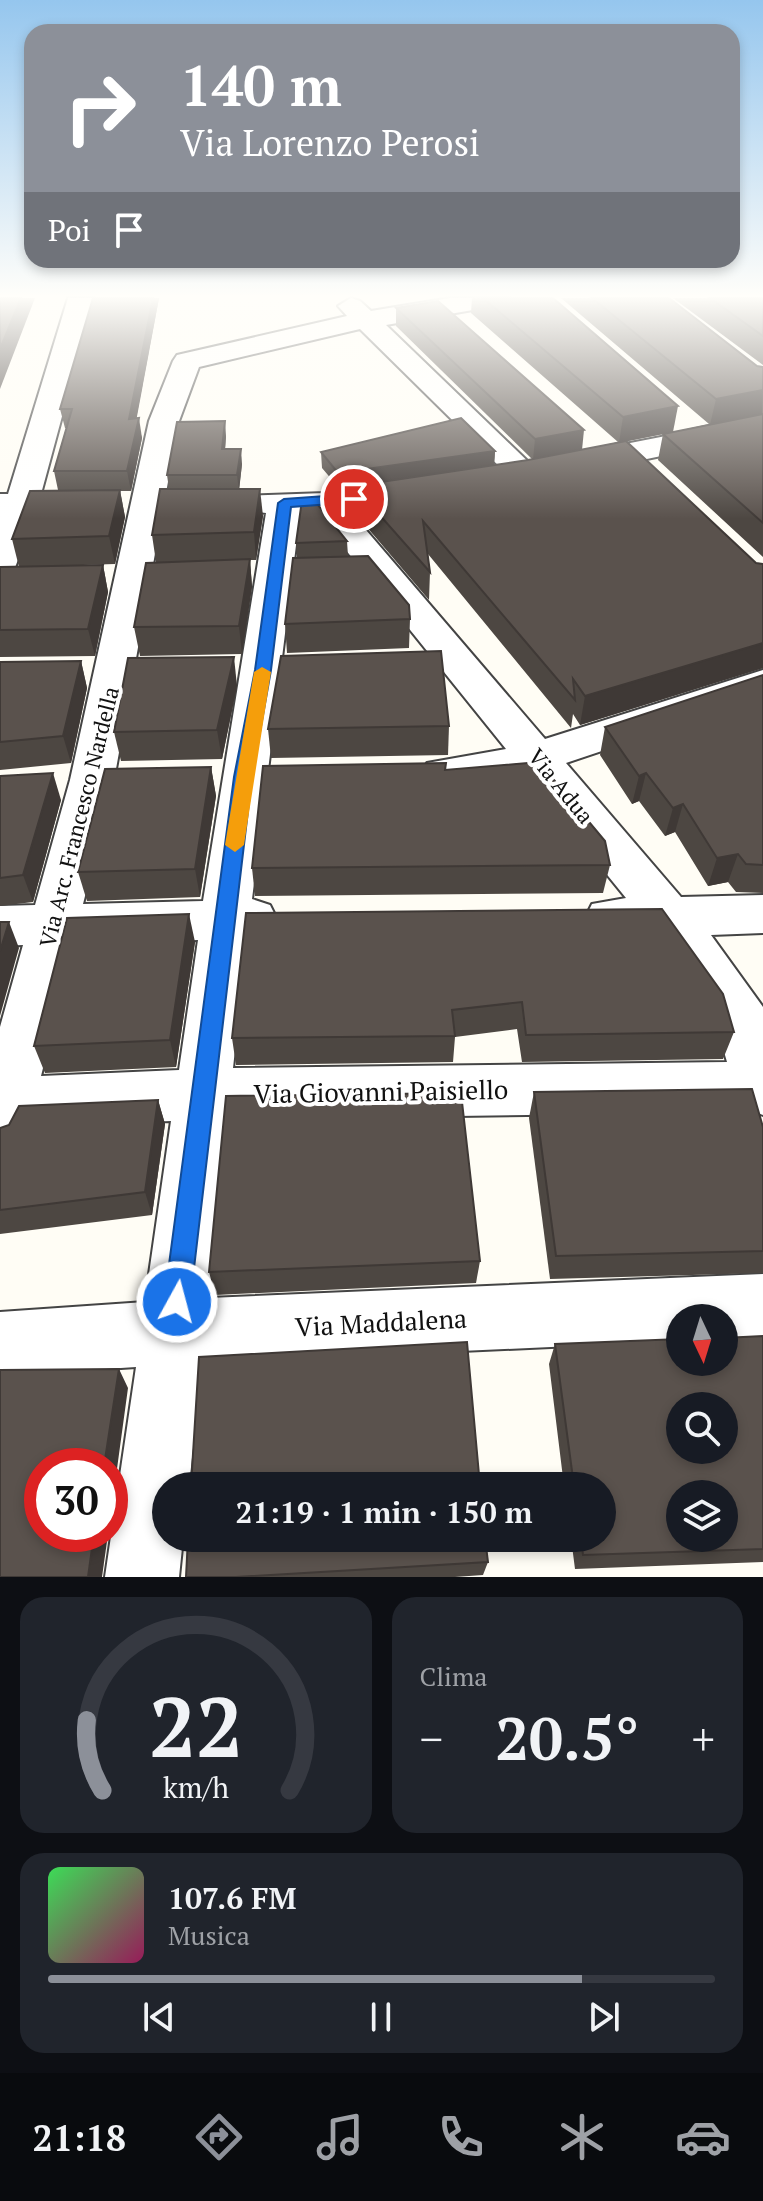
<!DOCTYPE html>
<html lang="it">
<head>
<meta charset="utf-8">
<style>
  :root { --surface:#171b24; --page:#20242c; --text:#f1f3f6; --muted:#9ea1a6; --line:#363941; --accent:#8c9099 }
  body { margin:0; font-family:"PT Serif",serif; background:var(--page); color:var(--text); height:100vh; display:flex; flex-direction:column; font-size:30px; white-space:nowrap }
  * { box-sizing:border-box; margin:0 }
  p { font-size:26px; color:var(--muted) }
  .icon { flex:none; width:44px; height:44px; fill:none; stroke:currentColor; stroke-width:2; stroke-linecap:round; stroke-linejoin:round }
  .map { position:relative; height:1577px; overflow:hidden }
  .sheet { display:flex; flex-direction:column; gap:20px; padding:20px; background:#0d0f14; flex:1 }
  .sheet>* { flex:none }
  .top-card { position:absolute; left:24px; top:24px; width:716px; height:244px; border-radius:24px; box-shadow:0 4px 12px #0003; background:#8c9099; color:#fff; overflow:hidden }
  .needle { width:52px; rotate:176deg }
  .tools { position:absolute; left:666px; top:1304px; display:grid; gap:16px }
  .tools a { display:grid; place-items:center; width:72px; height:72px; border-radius:50%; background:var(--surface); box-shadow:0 4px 12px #0003; font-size:40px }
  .speed { position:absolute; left:24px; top:1448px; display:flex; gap:16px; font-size:40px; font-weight:700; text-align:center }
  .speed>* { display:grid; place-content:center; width:104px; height:104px; border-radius:50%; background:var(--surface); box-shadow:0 4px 12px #0003; line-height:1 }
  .speed .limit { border:12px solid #d22; background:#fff; color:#111 }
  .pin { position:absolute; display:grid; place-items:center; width:68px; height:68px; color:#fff; margin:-34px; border:4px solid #fff; border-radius:50%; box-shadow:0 2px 8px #0007 }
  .me { position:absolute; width:88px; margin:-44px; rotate:7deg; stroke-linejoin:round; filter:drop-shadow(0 0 6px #0008) }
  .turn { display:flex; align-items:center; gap:28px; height:168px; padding:0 24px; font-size:36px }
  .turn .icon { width:104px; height:104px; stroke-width:2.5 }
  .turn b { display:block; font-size:56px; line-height:68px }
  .then { display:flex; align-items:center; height:76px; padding:0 24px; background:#0003; gap:16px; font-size:30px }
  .big { font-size:60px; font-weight:600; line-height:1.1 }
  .sheet .widget { flex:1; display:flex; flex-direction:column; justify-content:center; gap:12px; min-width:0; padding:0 28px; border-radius:24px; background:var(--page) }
  .sheet .dial { align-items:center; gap:0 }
  .dial svg { height:208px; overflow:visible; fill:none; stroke:var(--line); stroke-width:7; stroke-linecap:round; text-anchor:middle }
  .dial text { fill:var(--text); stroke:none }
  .song { display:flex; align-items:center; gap:24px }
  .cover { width:96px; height:96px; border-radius:12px; background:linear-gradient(135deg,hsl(130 70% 55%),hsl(330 70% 35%)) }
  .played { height:8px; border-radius:4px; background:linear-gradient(90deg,var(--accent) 80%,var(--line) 80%) }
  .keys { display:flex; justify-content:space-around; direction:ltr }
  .heat { display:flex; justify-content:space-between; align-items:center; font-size:44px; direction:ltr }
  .sheet .tiles { flex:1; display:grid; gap:20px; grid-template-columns:1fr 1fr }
  .widget:last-child { grid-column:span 2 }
  .trip { position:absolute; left:152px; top:1472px; width:464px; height:80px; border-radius:40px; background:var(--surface); box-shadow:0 4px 12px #0003; font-weight:600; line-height:80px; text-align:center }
  .tab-bar { display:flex; height:128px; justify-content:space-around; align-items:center; background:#090b0e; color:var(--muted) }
  .tab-bar .icon { width:56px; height:56px }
  .tab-bar .on { color:var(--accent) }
  .tab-bar b { font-size:36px; color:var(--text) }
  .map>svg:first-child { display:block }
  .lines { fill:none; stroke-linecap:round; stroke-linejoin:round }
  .street-casing { stroke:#444; stroke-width:4 }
  .street { fill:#fff; fill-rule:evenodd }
  .wall { fill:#4d4742 }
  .shaded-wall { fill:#3f3936 }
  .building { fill:#5a524d; stroke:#3f3936; stroke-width:2; fill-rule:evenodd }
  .route { fill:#1a73e8; stroke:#114b97; stroke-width:2 }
  .slow { fill:#f59e0b }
  .labels { text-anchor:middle; stroke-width:8; stroke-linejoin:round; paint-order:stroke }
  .street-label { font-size:22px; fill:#111; stroke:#fff }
  .near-street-label { font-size:26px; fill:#111; stroke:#fff }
</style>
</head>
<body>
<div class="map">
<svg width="763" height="1577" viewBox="0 0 763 1577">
  <rect width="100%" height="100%" fill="#fffdf5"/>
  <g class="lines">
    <g class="street-casing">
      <g id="street">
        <polygon points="68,298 94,298 41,494 98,497 103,504 98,511 35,514 13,573 0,576 0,494 8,494"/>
        <path d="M351,298L360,301L371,311L450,298H509L496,306L386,325L541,474L536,481L525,484L514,481L360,329L199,367L179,421L114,780L83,904L203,901L266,513L242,510L237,503L242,496L325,493L413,480L425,483L429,490L425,497L348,509L545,739L763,670V697L566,763L681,897L763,895V933L711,935L763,1007V1115L755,1112L228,1119L209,1298L763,1274V1338L724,1339V1318H680V1341L202,1363L189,1486H166V1538H183L179,1577H105L136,1367L0,1376V1312L145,1302L171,1121L28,1127L20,1146L0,1153V1027L23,945L0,946V906L35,905L70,780L149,421L173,361L177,355L347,316L338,306ZM300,513H316L506,749L427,763L420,774L427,785C460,795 493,782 526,775L626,898L592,904L585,918L592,932L609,938L656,936L715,1020L727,1062L233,1068L247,939L270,933L277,919L270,905L252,899ZM198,940L179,1070L41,1076L74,944Z"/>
        <polygon points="763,417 763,435 579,473 568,470 563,463 568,456 579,453"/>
      </g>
    </g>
    <use href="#street" class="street"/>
  </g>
  <g class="wall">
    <polygon points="93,298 159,298 136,419 142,438 131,491 120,491 125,517 115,564 19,567 12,539 58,490 54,471 66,428 65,428 60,409"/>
    <polygon points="472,298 553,298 673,432 709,424 561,298 669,298 757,366 763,367 763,557 658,460 663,434 626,441 756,563 763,564 763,668 580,725 573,714 571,728 428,554 430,572 429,600 354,512 354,486 339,488 322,468 321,452 495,451 494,465 533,460 396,326 396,308 582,450 618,442 471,313"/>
    <polygon points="673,298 763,298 763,365"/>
    <polygon points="226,436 225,449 242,464 239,489 263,516 256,560 250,560 252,587 242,654 140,656 134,627 156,562 152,535 169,489 167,475"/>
    <polygon points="347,541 348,556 410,619 409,648 287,653 285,624 297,558 296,543"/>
    <polygon points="103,565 108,592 95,656 0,657 0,567"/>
    <polygon points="81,661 87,688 71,763 0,770 0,662"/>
    <polygon points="763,675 763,893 736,892 728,882 708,886 675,832 665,836 639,801 632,804 600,755 605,727"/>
    <polygon points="237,686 222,759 121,761 114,732"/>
    <polygon points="449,726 448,755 271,758 268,729"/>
    <polygon points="211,767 216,796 200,897 87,901 78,872"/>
    <polygon points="446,770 610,865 603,893 255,896 252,868"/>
    <polygon points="0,776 61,800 33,902 0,906"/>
    <polygon points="246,913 734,1032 723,1059 522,1062 517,1029 455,1037 453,1062 236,1065 232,1038"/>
    <polygon points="195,942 176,1067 45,1073 34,1046"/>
    <polygon points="534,1092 763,1127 763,1273 550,1279 529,1118"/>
    <polygon points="158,1100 165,1124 152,1215 0,1234 0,1128"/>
    <polygon points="480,1261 476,1283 215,1295 209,1272"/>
    <polygon points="763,1336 763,1562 575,1569 571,1538 602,1538 602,1486 564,1486 549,1364 555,1344"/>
    <polygon points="488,1562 483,1575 455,1577 186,1577"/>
  </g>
  <g class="shaded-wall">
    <polygon points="21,298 35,298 0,389 0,349"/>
    <polygon points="153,298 159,298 133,438 129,419"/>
    <polygon points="763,390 762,414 710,425 716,399"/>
    <polygon points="678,406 673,432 619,443 623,417"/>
    <polygon points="139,418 142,438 131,491 127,471"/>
    <polygon points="225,421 226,436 224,464 222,449"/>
    <polygon points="584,430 582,450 533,460 535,439"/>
    <polygon points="241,449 242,464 239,491 237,475"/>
    <polygon points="495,451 494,466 339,488 338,473"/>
    <polygon points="260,489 263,516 256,560 254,532"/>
    <polygon points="120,490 125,517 115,564 109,536"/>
    <polygon points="250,559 252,587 242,654 239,626"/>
    <polygon points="103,565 108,592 95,656 88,629"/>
    <polygon points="763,643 763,668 580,725 585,696"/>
    <polygon points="234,657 237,686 222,759 217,730"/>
    <polygon points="81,661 87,688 71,763 63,736"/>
    <polygon points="211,767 216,796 200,897 195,869"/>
    <polygon points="53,773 61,800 33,902 23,875"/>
    <polygon points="646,773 639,801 632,804 639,776"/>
    <polygon points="683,804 675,832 665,836 673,808"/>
    <polygon points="738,854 728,882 708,886 717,858"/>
    <polygon points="189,914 195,942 176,1067 170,1040"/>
    <polygon points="9,922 19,948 0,1016 0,951"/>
    <polygon points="158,1100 165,1124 152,1215 145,1192"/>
    <polygon points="119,1369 128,1388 110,1520 110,1466 104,1466"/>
    <polygon points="94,1534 108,1534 102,1577 88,1577"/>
  </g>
  <g class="building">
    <polygon points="0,298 21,298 0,349"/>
    <polygon points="93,298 153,298 129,419 139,418 127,471 54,471 72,409 60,409"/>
    <polygon points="483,298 553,298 678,406 623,417"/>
    <polygon points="592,298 669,298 757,366 763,367 763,390 716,399"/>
    <polygon points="710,298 763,298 763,336"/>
    <polygon points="438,301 584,430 535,439 396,308"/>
    <polygon points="763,414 763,523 663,434"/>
    <polygon points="461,418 495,451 338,473 321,452"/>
    <polygon points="225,421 222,449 241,449 237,475 167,475 177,422"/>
    <polygon points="626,441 756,563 763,564 763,643 585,696 573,679 575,700 423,521 430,572 354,486 528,460"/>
    <polygon points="160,489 260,489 254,532 152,535"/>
    <polygon points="120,490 109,536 12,539 30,491"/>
    <polygon points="302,500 314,500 347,541 296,543"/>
    <polygon points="368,556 409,605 410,619 285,624 293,558"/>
    <polygon points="250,559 239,626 134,627 146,563"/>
    <polygon points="103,565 88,629 0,630 0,567"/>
    <polygon points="441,651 449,726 268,729 281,656"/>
    <polygon points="234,657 217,730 114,732 128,658"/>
    <polygon points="81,661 63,736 0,742 0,662"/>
    <polygon points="763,675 763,865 746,864 738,854 717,858 683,804 673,808 646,773 639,776 605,727"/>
    <polygon points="539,762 605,841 610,865 252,868 263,766 446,763 445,770"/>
    <polygon points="211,767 195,869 78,872 105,769"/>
    <polygon points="53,773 23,875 0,878 0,776"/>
    <polygon points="662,909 723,994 734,1032 526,1035 522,1002 452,1010 455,1036 232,1038 246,913"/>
    <polygon points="189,914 170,1040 34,1046 67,918"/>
    <polygon points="0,922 9,922 0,951"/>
    <polygon points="752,1089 763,1127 763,1251 556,1256 534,1092"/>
    <polygon points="461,1093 480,1261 209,1272 226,1096"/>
    <polygon points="158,1100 145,1192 0,1210 0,1128 9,1125 19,1106"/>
    <path d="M763,1336V1549L583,1555L581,1538H602V1486H574L555,1344L680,1339V1362H724V1338ZM680,1406H724V1450H680ZM680,1494H724V1538H680Z"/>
    <polygon points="467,1342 480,1486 191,1486 199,1357"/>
    <polygon points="119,1369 104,1466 42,1466 42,1534 94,1534 88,1577 0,1577 0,1370"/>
    <polygon points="188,1538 485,1538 488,1562 236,1577 186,1577"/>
  </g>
  <linearGradient id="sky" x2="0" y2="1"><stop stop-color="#95c6ee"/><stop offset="0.57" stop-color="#fffefa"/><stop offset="1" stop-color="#fffefa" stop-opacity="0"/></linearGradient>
  <rect width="763" height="519" fill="url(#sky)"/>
  <polygon class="route" points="354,494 359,496 359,502 291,507 271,670 252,777 190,1302 186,1311 177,1315 168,1311 164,1302 234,777 255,670 278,503 284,499"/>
  <polygon class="slow" points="262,667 271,672 244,845 235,852 225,845 254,672"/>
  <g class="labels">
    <g class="street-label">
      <text transform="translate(561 786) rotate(51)" y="8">Via Adua</text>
      <text transform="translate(79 817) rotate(-76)" y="8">Via Arc. Francesco Nardella</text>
    </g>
    <g class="near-street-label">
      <text transform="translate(381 1092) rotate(-1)" y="9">Via Giovanni Paisiello</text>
      <text transform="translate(381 1323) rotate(-3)" y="9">Via Maddalena</text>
    </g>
  </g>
</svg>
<div class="tools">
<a><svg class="needle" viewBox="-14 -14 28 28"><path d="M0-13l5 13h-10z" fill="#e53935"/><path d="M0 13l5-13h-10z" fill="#9ea1a6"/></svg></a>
<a><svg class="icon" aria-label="search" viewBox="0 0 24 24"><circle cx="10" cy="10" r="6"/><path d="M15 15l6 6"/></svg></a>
<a><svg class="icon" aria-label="layers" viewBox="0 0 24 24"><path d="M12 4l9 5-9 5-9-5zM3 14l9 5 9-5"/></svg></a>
</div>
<div class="speed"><div class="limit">30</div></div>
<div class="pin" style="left:354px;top:499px;background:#d93025"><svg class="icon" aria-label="arrive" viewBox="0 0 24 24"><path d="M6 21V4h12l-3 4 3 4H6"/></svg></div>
<svg class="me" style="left:177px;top:1302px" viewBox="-20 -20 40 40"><circle r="17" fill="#1a73e8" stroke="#fff" stroke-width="3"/><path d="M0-11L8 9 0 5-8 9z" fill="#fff"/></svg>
<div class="trip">21:19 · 1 min · 150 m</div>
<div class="top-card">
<div class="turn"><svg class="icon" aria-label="right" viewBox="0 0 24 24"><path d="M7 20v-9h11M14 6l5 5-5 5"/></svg><div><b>140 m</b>Via Lorenzo Perosi</div></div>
<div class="then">Poi<svg class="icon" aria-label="arrive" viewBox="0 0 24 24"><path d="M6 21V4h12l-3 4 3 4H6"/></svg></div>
</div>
</div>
<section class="sheet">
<div class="tiles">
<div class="widget dial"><svg viewBox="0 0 100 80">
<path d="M14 69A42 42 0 1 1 86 69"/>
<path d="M14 69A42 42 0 0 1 8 42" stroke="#8c9099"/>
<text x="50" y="56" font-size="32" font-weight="700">22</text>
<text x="50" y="72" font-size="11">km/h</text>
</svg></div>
<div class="widget"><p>Clima</p>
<div class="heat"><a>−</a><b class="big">20.5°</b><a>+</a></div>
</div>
<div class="widget">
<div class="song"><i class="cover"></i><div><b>107.6 FM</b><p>Musica</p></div></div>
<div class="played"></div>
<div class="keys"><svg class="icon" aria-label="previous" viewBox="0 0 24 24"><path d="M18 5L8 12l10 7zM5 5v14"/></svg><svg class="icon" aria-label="pause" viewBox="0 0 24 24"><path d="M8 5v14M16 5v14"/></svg><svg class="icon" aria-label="next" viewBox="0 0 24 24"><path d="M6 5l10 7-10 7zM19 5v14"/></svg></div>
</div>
</div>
</section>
<nav class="tab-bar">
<b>21:18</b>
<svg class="icon on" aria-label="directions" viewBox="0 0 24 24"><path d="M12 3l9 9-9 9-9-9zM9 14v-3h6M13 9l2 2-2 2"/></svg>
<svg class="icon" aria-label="music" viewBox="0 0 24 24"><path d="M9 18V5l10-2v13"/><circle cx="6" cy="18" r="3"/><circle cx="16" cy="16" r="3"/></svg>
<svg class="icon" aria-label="phone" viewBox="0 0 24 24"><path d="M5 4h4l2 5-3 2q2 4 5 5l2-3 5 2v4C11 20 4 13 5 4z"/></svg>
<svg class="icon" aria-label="climate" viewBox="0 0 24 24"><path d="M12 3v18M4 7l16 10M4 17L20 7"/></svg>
<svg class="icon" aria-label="car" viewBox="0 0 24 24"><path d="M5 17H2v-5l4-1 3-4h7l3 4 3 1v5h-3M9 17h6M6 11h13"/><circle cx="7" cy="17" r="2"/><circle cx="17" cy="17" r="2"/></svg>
</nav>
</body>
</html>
